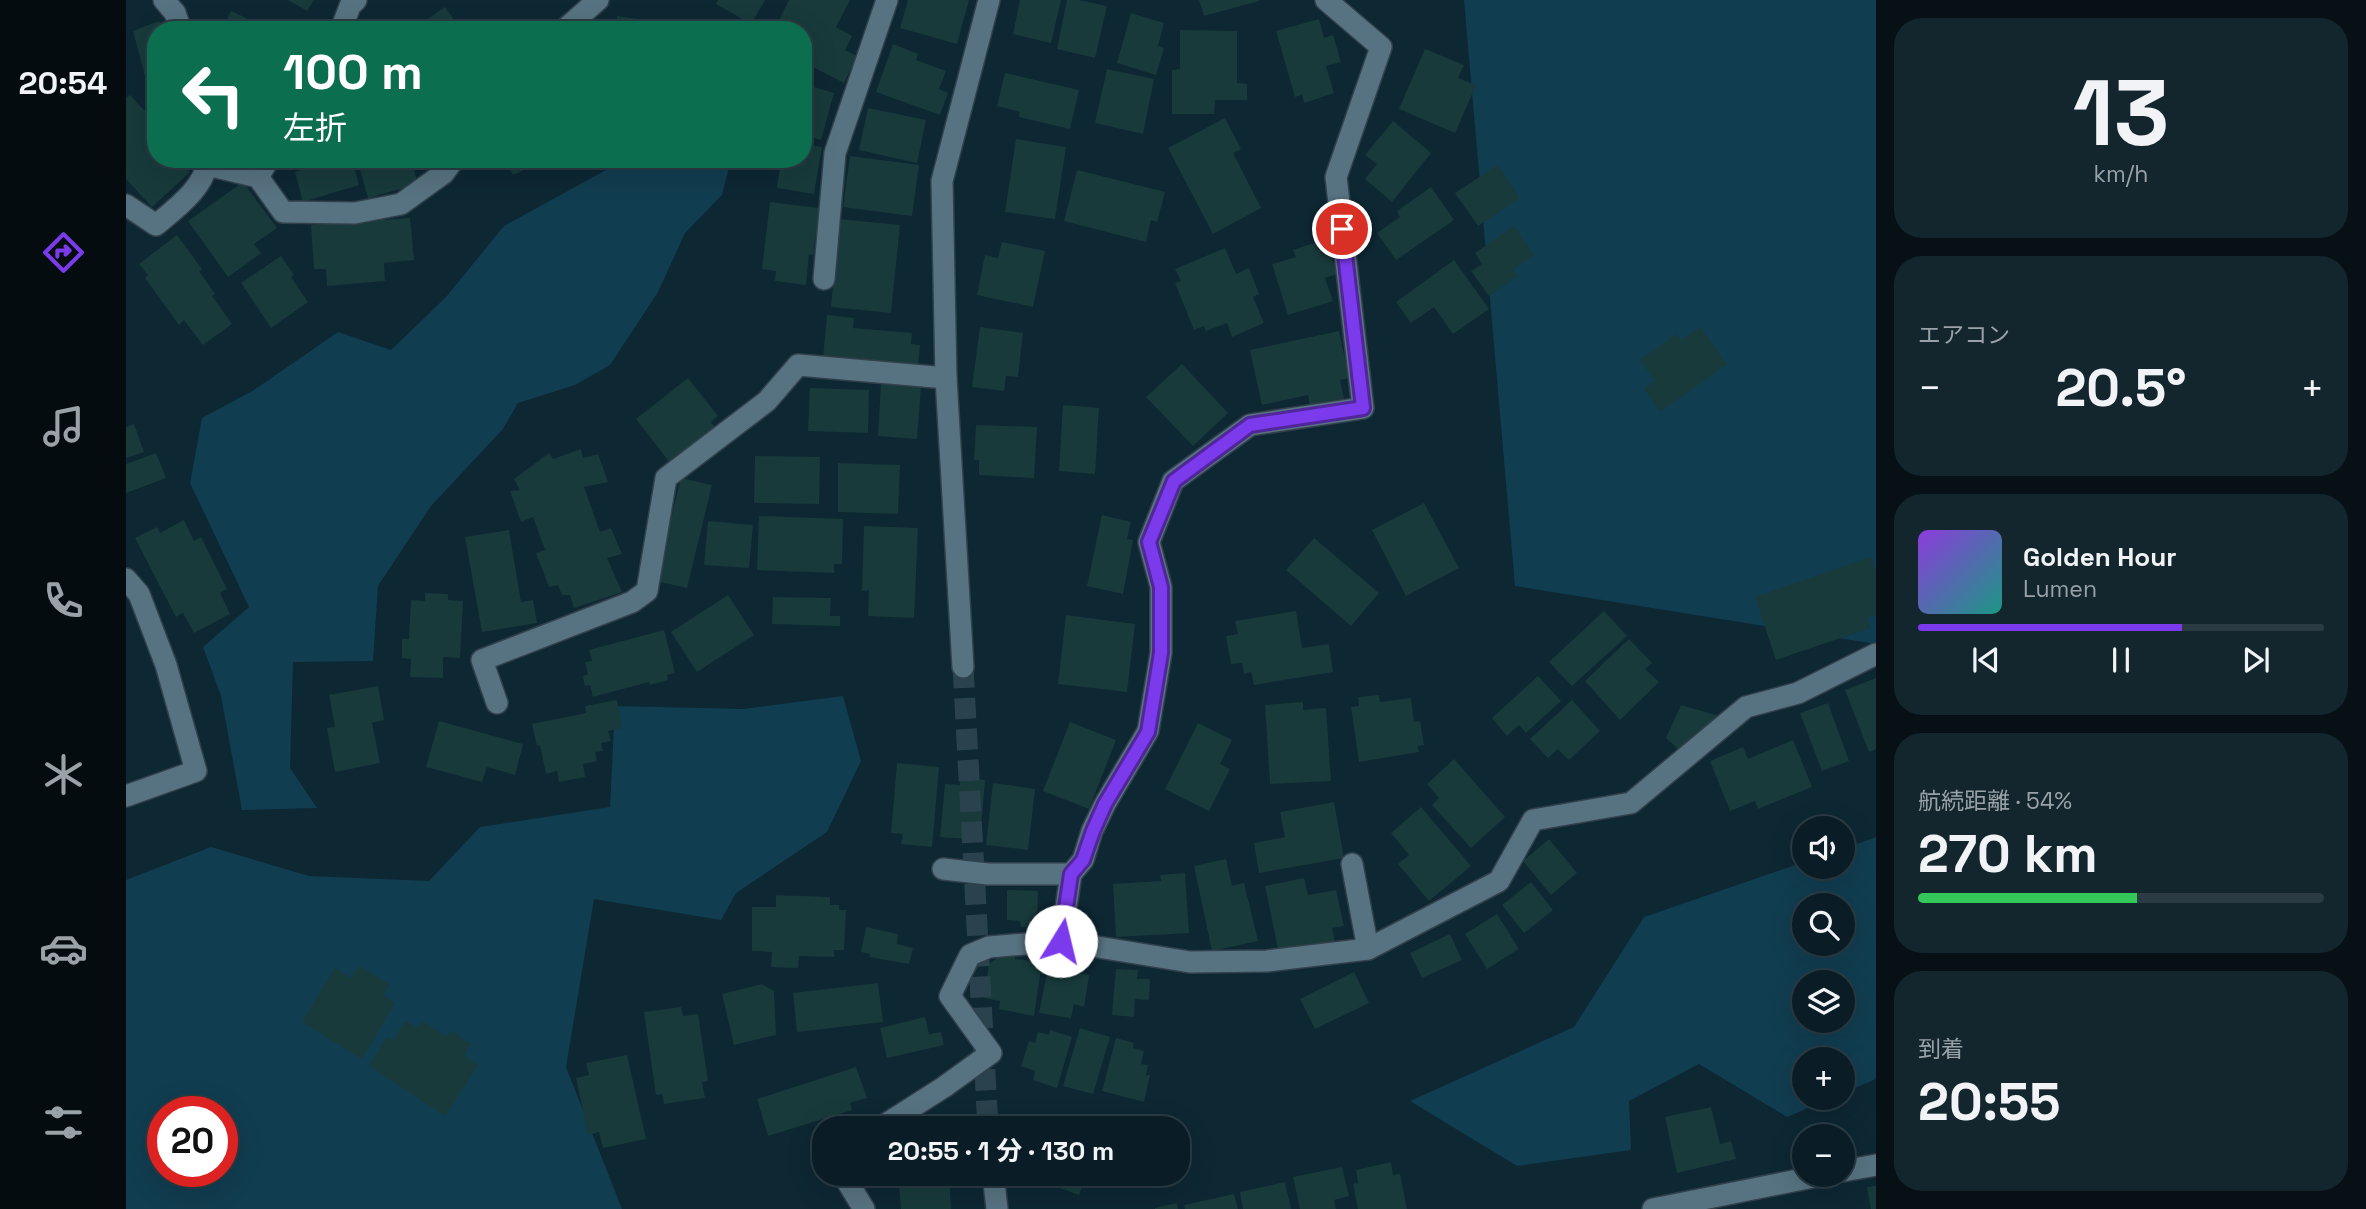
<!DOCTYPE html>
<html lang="ja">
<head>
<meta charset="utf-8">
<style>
  :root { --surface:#0a1d26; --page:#13262e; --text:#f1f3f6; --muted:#99a2a7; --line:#2a3b43; --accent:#7c3aed }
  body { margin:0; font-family:"Space Grotesk","Noto Sans JP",sans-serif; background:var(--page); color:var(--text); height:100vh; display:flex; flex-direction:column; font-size:26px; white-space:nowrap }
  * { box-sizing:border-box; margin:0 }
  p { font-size:23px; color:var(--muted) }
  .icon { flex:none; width:38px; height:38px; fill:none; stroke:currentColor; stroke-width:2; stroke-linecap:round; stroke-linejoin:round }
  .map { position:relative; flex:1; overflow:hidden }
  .panel { display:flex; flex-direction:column; gap:18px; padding:18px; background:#061015; width:490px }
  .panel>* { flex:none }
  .top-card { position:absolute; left:21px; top:21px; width:665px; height:147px; border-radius:28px; box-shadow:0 7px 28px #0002,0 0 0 2px var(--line); background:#0b6e4f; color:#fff; overflow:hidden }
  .fabs { position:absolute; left:1666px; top:816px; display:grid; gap:14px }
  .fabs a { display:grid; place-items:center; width:63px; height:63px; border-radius:50%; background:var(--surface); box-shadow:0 7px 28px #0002,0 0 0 2px var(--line); font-size:35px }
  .speed { position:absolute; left:21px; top:1096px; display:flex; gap:14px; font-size:35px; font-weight:700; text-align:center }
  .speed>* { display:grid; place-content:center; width:91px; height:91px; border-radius:50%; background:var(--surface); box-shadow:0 7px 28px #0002,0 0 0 2px var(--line); line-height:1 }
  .speed .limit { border:10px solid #d22; background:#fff; color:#111 }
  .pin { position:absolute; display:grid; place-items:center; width:60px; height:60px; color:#fff; margin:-30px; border:4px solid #fff; border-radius:50%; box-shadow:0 2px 7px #0007 }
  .me { position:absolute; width:77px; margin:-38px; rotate:9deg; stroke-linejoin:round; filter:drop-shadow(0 0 5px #0008) }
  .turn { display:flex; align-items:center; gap:24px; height:147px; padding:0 21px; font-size:32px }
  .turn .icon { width:91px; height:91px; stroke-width:2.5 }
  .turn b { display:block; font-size:49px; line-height:60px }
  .big { font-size:52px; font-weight:700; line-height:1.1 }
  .panel .card { flex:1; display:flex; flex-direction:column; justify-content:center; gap:10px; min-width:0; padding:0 24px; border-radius:28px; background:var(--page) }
  .panel .dial { align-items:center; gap:0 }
  .dial b { font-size:91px; line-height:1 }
  .song { display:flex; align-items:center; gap:21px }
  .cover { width:84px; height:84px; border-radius:10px; background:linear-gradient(135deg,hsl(270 70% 55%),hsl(170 70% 35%)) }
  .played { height:7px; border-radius:4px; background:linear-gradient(90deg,var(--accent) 65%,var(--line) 65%) }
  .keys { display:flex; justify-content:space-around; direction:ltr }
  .heat { display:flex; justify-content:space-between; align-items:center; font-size:38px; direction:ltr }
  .charge { height:10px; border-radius:5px; background:linear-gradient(90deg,#34c759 54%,var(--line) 0) }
  .trip { position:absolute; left:686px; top:1116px; width:378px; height:70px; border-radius:28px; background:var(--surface); box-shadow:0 7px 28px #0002,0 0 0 2px var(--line); font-weight:700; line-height:70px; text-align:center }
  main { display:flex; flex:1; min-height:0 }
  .tab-bar { display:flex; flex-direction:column; width:126px; justify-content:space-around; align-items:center; background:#040c0f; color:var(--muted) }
  .tab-bar .icon { width:49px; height:49px }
  .tab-bar .current { color:var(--accent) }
  .tab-bar b { font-size:32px; color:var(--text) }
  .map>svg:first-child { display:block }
  .green { fill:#113d50; fill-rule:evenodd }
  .building { fill:#183a3b }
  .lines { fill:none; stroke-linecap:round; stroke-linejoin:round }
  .street-tunnel { stroke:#2a424d; stroke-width:21; stroke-dasharray:21 10; stroke-linecap:butt }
  .lane-casing { stroke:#31404b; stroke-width:24 }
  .street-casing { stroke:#31404b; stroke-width:24 }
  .lane { stroke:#577281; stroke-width:21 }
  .street { stroke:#577281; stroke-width:21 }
  .route-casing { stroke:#51269a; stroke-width:18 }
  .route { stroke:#7c3aed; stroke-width:12 }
</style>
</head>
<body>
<main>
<nav class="tab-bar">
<b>20:54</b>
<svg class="icon current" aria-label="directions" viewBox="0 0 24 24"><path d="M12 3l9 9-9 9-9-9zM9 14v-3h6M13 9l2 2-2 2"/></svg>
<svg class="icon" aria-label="music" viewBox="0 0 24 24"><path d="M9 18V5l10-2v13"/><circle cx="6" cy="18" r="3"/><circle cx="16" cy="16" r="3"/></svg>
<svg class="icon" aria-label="phone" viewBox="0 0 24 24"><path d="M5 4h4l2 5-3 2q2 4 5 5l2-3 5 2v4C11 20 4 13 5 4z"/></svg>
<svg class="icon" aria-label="climate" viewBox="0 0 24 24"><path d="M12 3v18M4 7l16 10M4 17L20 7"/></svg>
<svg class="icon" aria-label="car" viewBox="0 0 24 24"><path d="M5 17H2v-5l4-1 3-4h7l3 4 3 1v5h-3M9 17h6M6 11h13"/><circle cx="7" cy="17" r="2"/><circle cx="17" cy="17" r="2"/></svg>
<svg class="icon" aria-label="filters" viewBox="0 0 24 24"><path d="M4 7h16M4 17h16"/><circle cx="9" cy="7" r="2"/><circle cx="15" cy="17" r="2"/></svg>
</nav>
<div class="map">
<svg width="1750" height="1209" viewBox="0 0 1750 1209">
  <rect width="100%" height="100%" fill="#0d2733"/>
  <g class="green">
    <polygon points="1338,0 1750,0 1750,644 1389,586"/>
    <polygon points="500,159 605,159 596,195 559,233 532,292 484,365 449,385 392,403 377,429 305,506 252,586 247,661 167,662 164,768 191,808 116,810 95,696 77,647 123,607 64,483 76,418 128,390 212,332 265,350 320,297 378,226"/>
    <path d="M717,696L735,761L701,832L610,893L595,920L468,899L440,1067L496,1209H0V880L85,847L183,876L303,881L354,827L484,807L489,706L617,709ZM37,1111H96V1171H37Z"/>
    <path d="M1750,837V1079L1717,1093V1059H1678V1097H1708L1661,1117L1573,1064L1503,1101L1505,1150L1391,1166L1284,1101L1448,1027L1518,917L1678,862V866H1717V849ZM1678,905H1717V943H1678ZM1678,982H1717V1020H1678Z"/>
  </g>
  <g class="building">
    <polygon points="162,0 188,0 181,11"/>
    <polygon points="592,0 639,0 625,24 590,4"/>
    <polygon points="663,0 724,0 710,27 726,36 719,50 731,56 718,83 677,62 677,30 657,30 650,26"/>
    <polygon points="782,0 843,0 831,44 774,28"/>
    <polygon points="894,0 935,0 925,43 887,34"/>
    <polygon points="941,0 953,0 981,6 969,58 931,49"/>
    <polygon points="1073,0 1133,0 1133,1 1078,16"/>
    <polygon points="319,7 335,30 286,30"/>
    <polygon points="105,11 146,30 96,30"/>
    <polygon points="1005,13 1038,23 1032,46 1038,48 1030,75 991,63"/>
    <polygon points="491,16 579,28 578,30 475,30 476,22 490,24"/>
    <polygon points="1193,19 1198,38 1207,35 1215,62 1200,66 1208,93 1178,103 1176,95 1169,97 1150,31"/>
    <polygon points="33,21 40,30 30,30 30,85 22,87 7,31"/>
    <polygon points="1054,30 1111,31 1111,83 1121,84 1121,100 1089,100 1088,114 1046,114 1046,70 1054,69"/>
    <polygon points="767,44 792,54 790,60 820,71 813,89 822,93 814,115 750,92"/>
    <polygon points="1299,49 1338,65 1332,78 1350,85 1329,133 1273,109"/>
    <polygon points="981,69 1028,79 1017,134 969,123"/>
    <polygon points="879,73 953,90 944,129 893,117 894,112 871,106"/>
    <polygon points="677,84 708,93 695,140 677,135"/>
    <polygon points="4,95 30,123 30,159 52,159 64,172 26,207 0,179 0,98"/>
    <polygon points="742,108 800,120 791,163 733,150"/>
    <polygon points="1099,118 1115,149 1107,153 1135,208 1087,234 1042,148"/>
    <polygon points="1267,121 1305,153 1266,202 1239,179 1251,164 1239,155"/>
    <polygon points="890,139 940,147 929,219 879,212"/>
    <polygon points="677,144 696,147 688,194 651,188 655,159 677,159"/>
    <polygon points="724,156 793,165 786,216 717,207"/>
    <polygon points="175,159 226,159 233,185 177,202 169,172 178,169"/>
    <polygon points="231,159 285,159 292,184 242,198"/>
    <polygon points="380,159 422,159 387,175"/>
    <polygon points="1372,165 1394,198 1352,226 1329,193"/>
    <polygon points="951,170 1039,192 1031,222 1025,220 1020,242 938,221"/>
    <polygon points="117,182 151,228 128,244 135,253 102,277 62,221"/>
    <polygon points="1305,187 1328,220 1270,260 1251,233 1274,217 1271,211"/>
    <polygon points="644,202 693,208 687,255 683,254 680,285 649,281 650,271 636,269"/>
    <polygon points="284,218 288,260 258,263 259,281 201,286 200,269 188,269 185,225"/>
    <polygon points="713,219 774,225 765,313 705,307"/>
    <polygon points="1388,226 1408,255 1387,270 1391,276 1363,296 1345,271 1356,264 1349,253"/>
    <polygon points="51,235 76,269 73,271 89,294 86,296 106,324 77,345 58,320 53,325 19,278 22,275 13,264"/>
    <polygon points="1200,239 1211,274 1199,278 1207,301 1162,315 1146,264 1170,257 1167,250"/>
    <polygon points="876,242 919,251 907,307 851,295 859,255 872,258"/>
    <polygon points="1099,248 1110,274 1123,268 1133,294 1127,297 1138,323 1106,337 1101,323 1080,331 1078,326 1068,330 1049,283 1055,281 1049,269"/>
    <polygon points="155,256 168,275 165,277 182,302 145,328 115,283"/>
    <polygon points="1328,260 1363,309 1327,334 1308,307 1285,323 1270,302"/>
    <polygon points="701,315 728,318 727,328 786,333 785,344 794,345 792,367 697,358"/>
    <polygon points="854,327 897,333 892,377 880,376 878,391 846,387"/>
    <polygon points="1574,327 1601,364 1534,412 1518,389 1529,381 1514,360 1550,334 1555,340"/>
    <polygon points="1213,331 1223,378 1214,380 1218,399 1184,406 1182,395 1136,405 1124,350"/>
    <polygon points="1056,364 1102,413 1067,446 1020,397"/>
    <polygon points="562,378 592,416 585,422 590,429 545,464 510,419"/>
    <polygon points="755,383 795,386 791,439 752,436"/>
    <polygon points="684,388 743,390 742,433 682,431"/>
    <polygon points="937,405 973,408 969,474 933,471"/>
    <polygon points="8,424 18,452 0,458 0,427"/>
    <polygon points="850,425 911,427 908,478 853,475 853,460 848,460"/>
    <polygon points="455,449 457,458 472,454 482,482 458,487 474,532 485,528 496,554 481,558 496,592 448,608 444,595 436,595 432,585 423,587 410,553 419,550 407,517 395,522 384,491 394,490 388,479 423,453 427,459"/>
    <polygon points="30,453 40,478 0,493 0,464"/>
    <polygon points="629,456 694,457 693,504 628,503"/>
    <polygon points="712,463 774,465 772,514 712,512"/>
    <polygon points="555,478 586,485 561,588 530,581"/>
    <polygon points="1298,503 1333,568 1280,596 1246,530"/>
    <polygon points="976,515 1005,522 1001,539 1007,540 997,594 961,586"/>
    <polygon points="633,516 717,519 716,564 708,564 708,573 631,570"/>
    <polygon points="58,520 68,541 75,537 101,589 94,593 104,614 68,633 57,613 50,617 9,538 31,527 34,533"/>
    <polygon points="582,521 627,525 623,568 578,565"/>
    <polygon points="738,526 792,528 788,618 742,616 743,590 736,591"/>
    <polygon points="383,530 395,602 407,600 411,623 356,632 339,537"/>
    <polygon points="1188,538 1253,593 1225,626 1160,570"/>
    <polygon points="1745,557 1750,572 1750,615 1741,618 1744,628 1650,660 1629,597"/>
    <polygon points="299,593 322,594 322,600 337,601 334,658 317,657 317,678 284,677 285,659 276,658 276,639 283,639 285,600 299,601"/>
    <polygon points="602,595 628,635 571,672 545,632"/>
    <polygon points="647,597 705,598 704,616 714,616 714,626 646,624"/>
    <polygon points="1170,611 1176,648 1203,644 1207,672 1128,685 1125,672 1118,674 1116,663 1105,664 1100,636 1112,634 1109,621"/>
    <polygon points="1478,611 1501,636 1446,686 1423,662"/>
    <polygon points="940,615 1009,624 1001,692 932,684"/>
    <polygon points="538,630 549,673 541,675 542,680 524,685 523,682 467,697 464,685 459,686 457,676 462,674 459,662 466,661 463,650"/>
    <polygon points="1503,639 1526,663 1519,669 1533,682 1494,720 1459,681"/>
    <polygon points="1412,676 1435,701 1400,733 1393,725 1381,736 1366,718"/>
    <polygon points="1750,678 1750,749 1743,752 1719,690"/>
    <polygon points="252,686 258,720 246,723 254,763 209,772 201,728 209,727 203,695"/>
    <polygon points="1253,695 1254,702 1285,698 1288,722 1294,721 1298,745 1291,746 1293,752 1233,762 1225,707 1233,706 1232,697"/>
    <polygon points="491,700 496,728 482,731 485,741 475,743 477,751 469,752 471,761 457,764 459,777 433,782 431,771 420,774 414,745 411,746 406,724 460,713 459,706"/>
    <polygon points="1446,700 1474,731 1443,760 1432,749 1422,758 1404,739"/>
    <polygon points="1177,702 1177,710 1200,708 1205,781 1144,784 1139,705"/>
    <polygon points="1702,703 1723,761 1696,771 1674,713"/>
    <polygon points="1555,705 1593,716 1553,750 1540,738"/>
    <polygon points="313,721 397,744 389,775 361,767 356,782 300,767"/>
    <polygon points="944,722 990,740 963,809 917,791"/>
    <polygon points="1072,723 1106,740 1094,764 1104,769 1083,811 1039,789"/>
    <polygon points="1667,740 1686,787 1632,809 1629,801 1604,811 1584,761 1617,747 1622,759"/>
    <polygon points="1328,759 1379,817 1345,848 1306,805 1313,798 1301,784"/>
    <polygon points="771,763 813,767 806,847 775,844 777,834 765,833"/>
    <polygon points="834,777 859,780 854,840 814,837 819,784 834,785"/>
    <polygon points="867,783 909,789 902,850 860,845"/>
    <polygon points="1208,802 1218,858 1133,873 1128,843 1159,837 1154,812"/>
    <polygon points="1295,807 1345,866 1303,901 1272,864 1283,855 1265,833"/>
    <polygon points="1423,839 1451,873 1425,895 1397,861"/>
    <polygon points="1100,859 1106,886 1118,883 1132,941 1086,951 1068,866"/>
    <polygon points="1059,873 1063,933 990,937 987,884 1035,881 1034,875"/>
    <polygon points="1178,878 1182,895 1210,890 1218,926 1206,928 1209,943 1153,954 1139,886"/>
    <polygon points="1405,882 1427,910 1398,933 1376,905"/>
    <polygon points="881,890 912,891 911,927 895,927 894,921 881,920"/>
    <polygon points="650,895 704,897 704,905 713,905 713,910 720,910 718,950 708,950 708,957 673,956 672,968 645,967 646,952 626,951 626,907 650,907"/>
    <polygon points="1371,914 1393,949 1361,969 1339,934"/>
    <polygon points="740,927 772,934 771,944 787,948 783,964 743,957 744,954 735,952"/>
    <polygon points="1324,934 1336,960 1296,978 1284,953"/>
    <polygon points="879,952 889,953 889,959 916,962 908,1016 873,1009 874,1001 858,998 863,964"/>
    <polygon points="233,966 263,984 257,995 269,1003 236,1059 176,1022 209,968 225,978"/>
    <polygon points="922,968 963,975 958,1007 948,1004 945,1018 913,1013"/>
    <polygon points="990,969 1012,970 1011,979 1024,979 1023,1000 1009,999 1008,1017 986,1015"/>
    <polygon points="1228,972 1243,1003 1189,1029 1174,999"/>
    <polygon points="752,983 757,1022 671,1032 667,993"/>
    <polygon points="636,984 648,991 650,1035 608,1045 596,994"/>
    <polygon points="555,1007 557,1016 572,1014 582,1081 576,1082 579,1098 538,1104 536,1094 530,1095 518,1012"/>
    <polygon points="799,1017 803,1034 815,1032 818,1045 761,1058 754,1028"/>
    <polygon points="279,1021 292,1028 296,1021 321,1037 325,1031 345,1044 338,1055 352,1065 319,1116 243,1066 261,1037 267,1040"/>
    <polygon points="954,1028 984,1037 967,1094 937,1086"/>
    <polygon points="924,1030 946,1037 931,1088 907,1080 909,1071 895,1066 903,1041 909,1043 912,1032 923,1035"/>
    <polygon points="990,1038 1008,1043 1007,1048 1018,1051 1015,1064 1022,1065 1020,1075 1024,1075 1018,1102 976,1091"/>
    <polygon points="501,1055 520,1139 477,1148 473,1132 462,1135 450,1078 463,1075 460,1063"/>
    <polygon points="730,1067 741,1098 724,1103 726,1110 642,1136 631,1099"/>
    <polygon points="1585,1107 1594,1144 1605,1141 1610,1159 1551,1173 1539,1117"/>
    <polygon points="1265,1162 1267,1175 1274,1174 1281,1209 1232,1209 1227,1184 1232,1183 1230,1170"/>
    <polygon points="1216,1167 1223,1196 1208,1200 1210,1209 1174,1209 1167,1177"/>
    <polygon points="772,1174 823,1174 825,1209 775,1209"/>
    <polygon points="916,1174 974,1174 969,1187 958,1182 953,1195 913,1180"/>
    <polygon points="1159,1182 1165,1209 1117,1209 1114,1192"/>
    <polygon points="1750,1186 1750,1209 1745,1209 1741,1187"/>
    <polygon points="1108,1194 1112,1209 1059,1209 1058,1205"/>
    <polygon points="1051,1203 1052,1209 1029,1209 1029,1208"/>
  </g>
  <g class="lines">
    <polyline class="street-tunnel" points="837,667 862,1129"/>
    <g class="lane-casing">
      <g id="lane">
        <polyline points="49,13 55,30"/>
        <polyline points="215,30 224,6 230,0"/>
        <polyline points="438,30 472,0"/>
        <polyline points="81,165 132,177 157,212 229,213 275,204 318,173 328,159"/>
        <polyline points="132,177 143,159"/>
        <path d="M0,205L30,225C48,210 82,185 81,159"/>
        <polyline points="698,279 709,153 761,0"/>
        <polyline points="0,579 13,594 40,665 70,771 0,796"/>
        <polyline points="371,703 356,660 506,602 521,591 540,478 641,401 672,365 820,378"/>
        <polyline points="1226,864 1242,949 1373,881 1407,820 1505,803 1620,707 1672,693 1750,654"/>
        <polyline points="817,869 862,874 945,874 957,860 966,831 979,804 1022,731 1035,653 1035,587 1023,542 1047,481 1124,425 1237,408 1210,177 1255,47 1200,0"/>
        <polyline points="945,874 935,941 1064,962 1141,961 1242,949"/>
      </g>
    </g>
    <g class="street-casing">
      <g id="street">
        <polyline points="38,0 49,13"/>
        <polyline points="837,667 820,378 816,181 863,0"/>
        <polyline points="752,1129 818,1087 865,1053 824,996 844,955 863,947 935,941"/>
        <polyline points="1717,1171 1750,1165"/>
        <polyline points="719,1174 719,1178 738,1209"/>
        <polyline points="867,1174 871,1209"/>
        <polyline points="1527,1209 1702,1174"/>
      </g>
    </g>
    <use href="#lane" class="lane"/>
    <use href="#street" class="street"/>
  </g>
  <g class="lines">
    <g class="route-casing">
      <polyline id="route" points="935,941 945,874 957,860 967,831 979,804 1022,732 1035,653 1035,587 1023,542 1048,481 1124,425 1237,408 1216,229"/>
    </g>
    <use href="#route" class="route"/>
  </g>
</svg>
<div class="fabs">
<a><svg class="icon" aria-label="sound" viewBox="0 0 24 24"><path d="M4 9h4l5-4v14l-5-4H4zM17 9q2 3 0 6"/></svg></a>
<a><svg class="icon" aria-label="search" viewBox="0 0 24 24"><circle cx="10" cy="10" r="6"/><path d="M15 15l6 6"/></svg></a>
<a><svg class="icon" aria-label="layers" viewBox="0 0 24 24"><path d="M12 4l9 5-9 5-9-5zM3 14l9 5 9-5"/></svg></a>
<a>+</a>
<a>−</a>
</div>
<div class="speed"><div class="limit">20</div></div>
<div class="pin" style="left:1216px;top:229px;background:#d93025"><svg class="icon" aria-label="arrive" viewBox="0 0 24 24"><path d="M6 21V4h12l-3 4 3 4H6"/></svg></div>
<svg class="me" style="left:935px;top:941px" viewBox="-20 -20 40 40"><circle r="19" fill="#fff"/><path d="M0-13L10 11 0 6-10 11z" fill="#7c3aed"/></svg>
<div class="trip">20:55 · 1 分 · 130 m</div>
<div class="top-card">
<div class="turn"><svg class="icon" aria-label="left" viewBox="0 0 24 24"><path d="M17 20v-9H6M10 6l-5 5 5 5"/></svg><div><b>100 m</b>左折</div></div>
</div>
</div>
<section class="panel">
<div class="card dial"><b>13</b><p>km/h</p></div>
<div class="card"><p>エアコン</p>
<div class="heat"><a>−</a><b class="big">20.5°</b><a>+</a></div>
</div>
<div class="card">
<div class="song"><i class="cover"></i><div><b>Golden Hour</b><p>Lumen</p></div></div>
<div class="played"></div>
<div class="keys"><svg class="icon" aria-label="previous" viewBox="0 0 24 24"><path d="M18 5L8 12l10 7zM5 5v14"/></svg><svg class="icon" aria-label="pause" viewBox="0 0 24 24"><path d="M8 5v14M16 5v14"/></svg><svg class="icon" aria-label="next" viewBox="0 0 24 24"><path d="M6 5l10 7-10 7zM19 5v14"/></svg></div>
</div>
<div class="card"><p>航続距離 · 54%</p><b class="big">270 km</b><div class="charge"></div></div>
<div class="card"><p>到着</p><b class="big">20:55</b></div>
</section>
</main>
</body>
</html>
